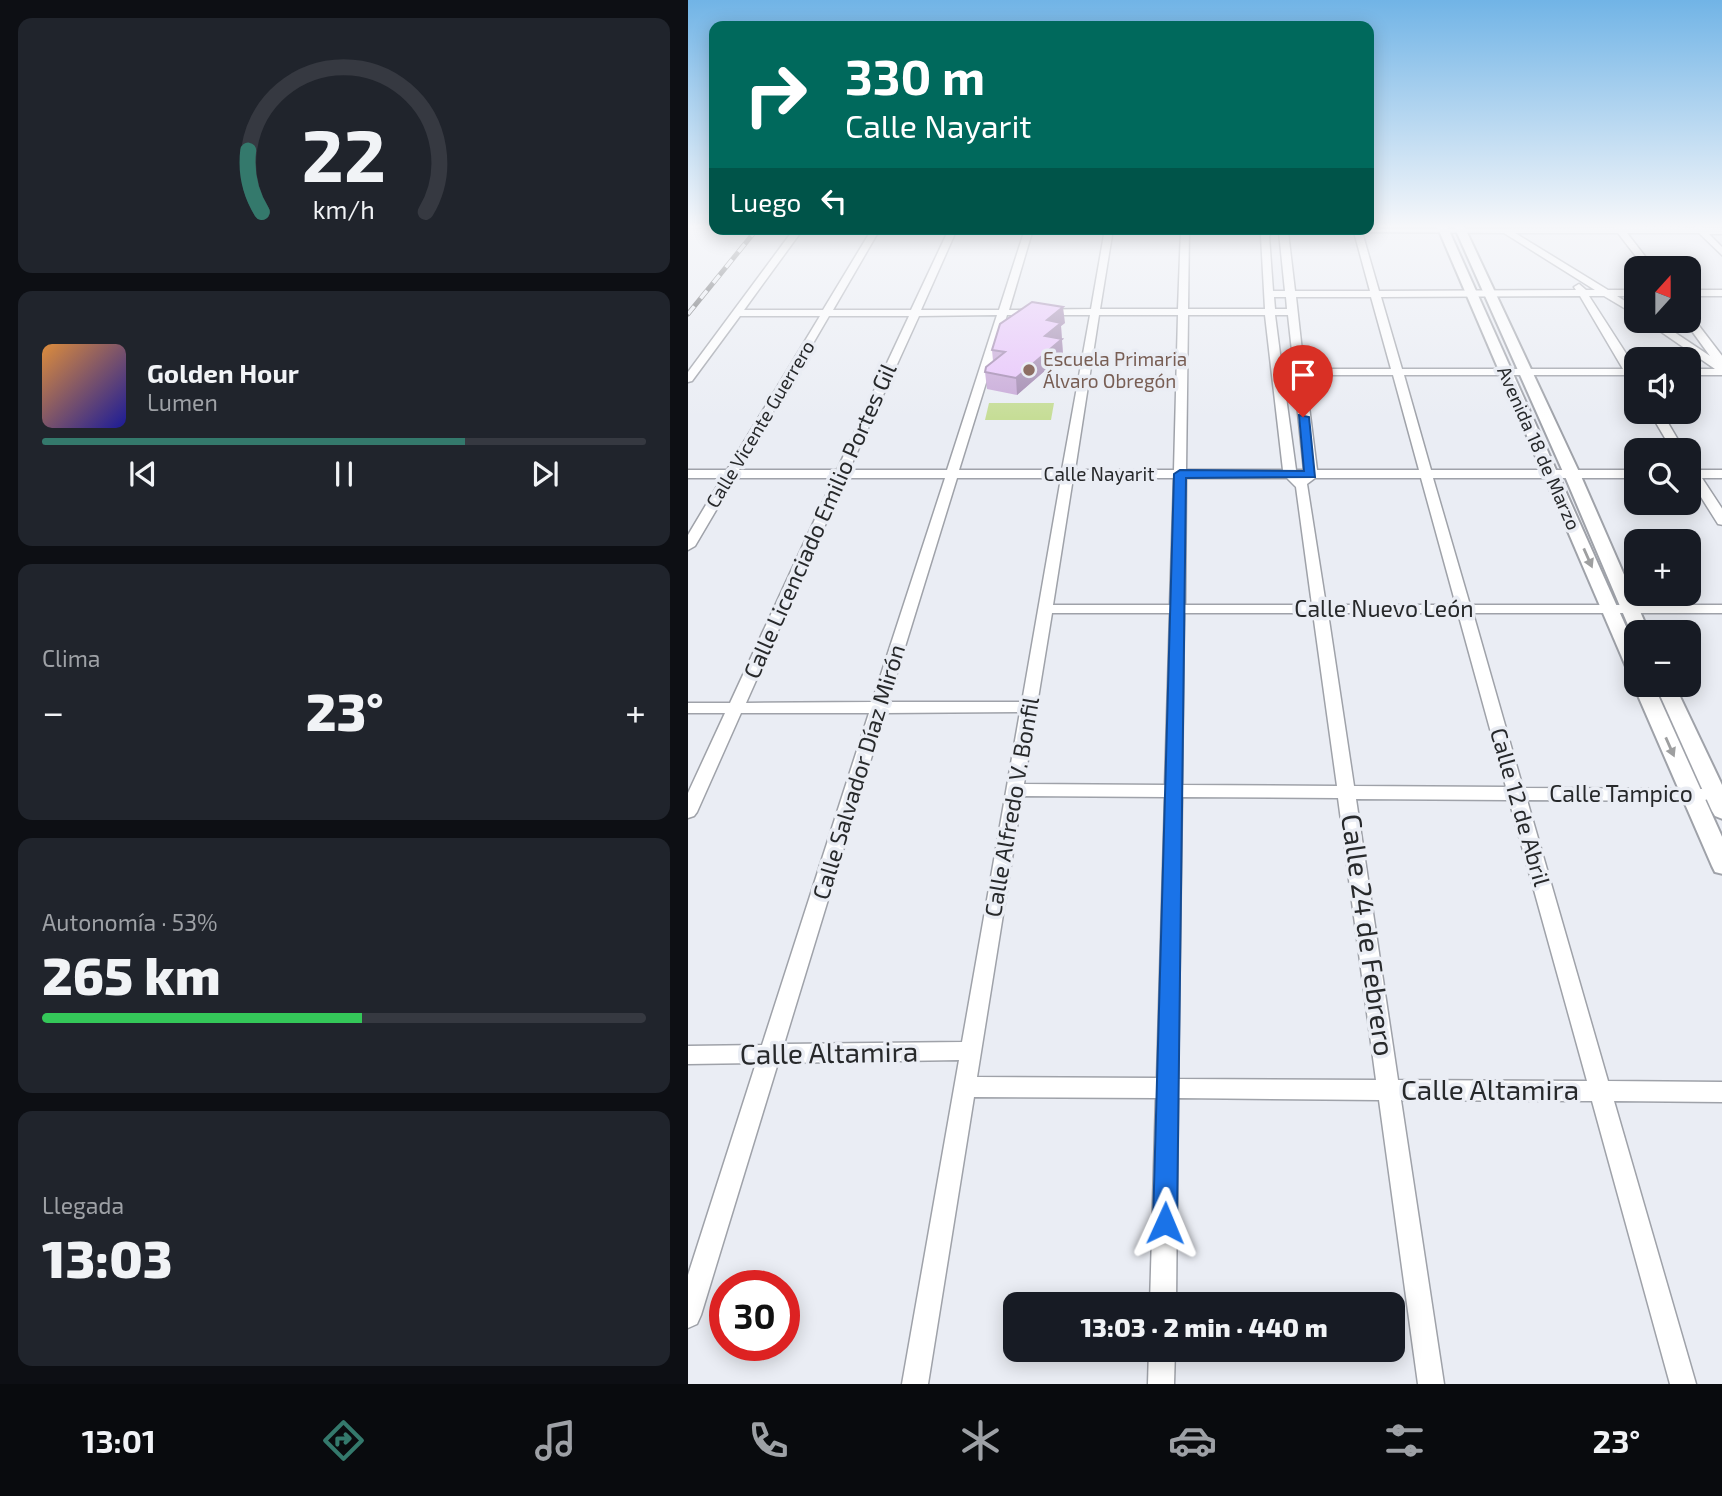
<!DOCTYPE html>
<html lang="es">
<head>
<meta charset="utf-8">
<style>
  :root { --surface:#171b24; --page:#20242c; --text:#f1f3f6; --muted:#9ea1a6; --line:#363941; --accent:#34796c }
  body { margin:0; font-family:"Exo 2",sans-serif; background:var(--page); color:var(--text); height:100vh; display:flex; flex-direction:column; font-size:26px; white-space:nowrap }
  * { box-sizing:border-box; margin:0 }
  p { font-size:23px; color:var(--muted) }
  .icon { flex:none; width:38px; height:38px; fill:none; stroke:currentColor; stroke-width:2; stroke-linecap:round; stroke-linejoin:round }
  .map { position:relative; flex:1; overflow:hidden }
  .drawer { display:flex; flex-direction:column; gap:18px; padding:18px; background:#0d0f14; width:688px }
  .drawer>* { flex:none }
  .hud { position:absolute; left:21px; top:21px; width:665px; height:214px; border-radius:14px; box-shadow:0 4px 18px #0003; background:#00695c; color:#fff; overflow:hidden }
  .needle { width:46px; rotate:21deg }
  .tools { position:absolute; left:936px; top:256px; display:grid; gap:14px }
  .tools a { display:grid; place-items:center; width:77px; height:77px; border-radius:14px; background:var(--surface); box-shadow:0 4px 18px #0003; font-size:35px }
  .speed { position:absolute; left:21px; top:1270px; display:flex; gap:14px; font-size:35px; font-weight:700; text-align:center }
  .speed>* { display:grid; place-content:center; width:91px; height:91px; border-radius:50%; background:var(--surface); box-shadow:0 4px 18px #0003; line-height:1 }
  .speed .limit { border:10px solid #d22; background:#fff; color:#111 }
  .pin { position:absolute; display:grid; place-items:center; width:60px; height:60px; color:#fff; margin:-72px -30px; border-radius:50% 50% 50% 0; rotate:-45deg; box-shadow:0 0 7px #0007 }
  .pin .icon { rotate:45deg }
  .me { position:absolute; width:77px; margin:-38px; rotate:1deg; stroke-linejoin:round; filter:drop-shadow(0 0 5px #0008) }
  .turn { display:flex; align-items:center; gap:24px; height:147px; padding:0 21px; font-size:32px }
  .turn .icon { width:91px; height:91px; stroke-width:2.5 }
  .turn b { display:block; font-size:49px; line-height:60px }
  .then { display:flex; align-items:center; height:66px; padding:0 21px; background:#0003; gap:14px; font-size:26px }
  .big { font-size:52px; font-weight:800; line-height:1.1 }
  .drawer .tile { flex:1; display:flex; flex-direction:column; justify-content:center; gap:10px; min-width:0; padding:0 24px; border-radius:14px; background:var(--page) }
  .drawer .dial { align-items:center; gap:0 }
  .dial svg { height:182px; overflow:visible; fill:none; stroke:var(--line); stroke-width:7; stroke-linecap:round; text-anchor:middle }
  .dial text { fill:var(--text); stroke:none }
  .song { display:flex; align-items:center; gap:21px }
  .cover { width:84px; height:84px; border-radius:10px; background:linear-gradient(135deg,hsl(30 70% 55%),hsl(240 70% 35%)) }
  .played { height:7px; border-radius:4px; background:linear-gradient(90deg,var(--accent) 70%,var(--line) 70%) }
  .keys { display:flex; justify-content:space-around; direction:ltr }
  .heat { display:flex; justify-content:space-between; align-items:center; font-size:38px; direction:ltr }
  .charge { height:10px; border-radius:5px; background:linear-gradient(90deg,#34c759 53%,var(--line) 0) }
  .trip { position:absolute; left:315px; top:1292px; width:402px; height:70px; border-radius:14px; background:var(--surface); box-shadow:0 4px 18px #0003; font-weight:800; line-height:70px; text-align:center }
  .dock { display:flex; height:112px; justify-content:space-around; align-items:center; background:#090b0e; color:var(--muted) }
  .dock .icon { width:49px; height:49px }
  .dock .selected { color:var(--accent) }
  .dock b { font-size:32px; color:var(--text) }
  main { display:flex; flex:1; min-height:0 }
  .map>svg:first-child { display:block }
  .green { fill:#c6dd96 }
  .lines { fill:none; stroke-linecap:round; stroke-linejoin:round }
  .minor-casing { stroke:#9fa2a9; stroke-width:3 }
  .tertiary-casing { stroke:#9fa2a9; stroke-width:4 }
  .minor { fill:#fff; fill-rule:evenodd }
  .tertiary { fill:#fff; fill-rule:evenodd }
  .rail-casing { stroke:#494b4e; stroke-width:5 }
  .rail { stroke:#eaedf4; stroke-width:3.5; stroke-dasharray:10; stroke-linecap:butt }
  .wall { fill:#c8a9d8 }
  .shaded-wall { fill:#a289b0 }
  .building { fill:#e8c4fb; stroke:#a289b0; stroke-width:2 }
  .oneway { fill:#9e9fa0 }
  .route { fill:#1a73e8; stroke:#114b97; stroke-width:2 }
  .education-dot { fill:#8d6e63; stroke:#eaedf4; stroke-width:2.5 }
  .labels { text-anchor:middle; stroke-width:7; stroke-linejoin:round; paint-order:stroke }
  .far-education-label { font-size:19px; fill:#785e54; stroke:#eaedf4; text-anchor:start }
  .far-street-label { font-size:19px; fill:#27292b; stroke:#eaedf4 }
  .street-label { font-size:23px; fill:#27292b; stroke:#eaedf4 }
  .near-street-label { font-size:28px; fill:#27292b; stroke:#eaedf4 }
</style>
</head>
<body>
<main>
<section class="drawer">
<div class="tile dial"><svg viewBox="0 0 100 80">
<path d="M14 69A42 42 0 1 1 86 69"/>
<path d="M14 69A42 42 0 0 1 8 42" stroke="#34796c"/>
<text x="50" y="56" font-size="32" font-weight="700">22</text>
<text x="50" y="72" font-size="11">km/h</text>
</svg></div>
<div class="tile">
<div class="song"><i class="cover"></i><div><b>Golden Hour</b><p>Lumen</p></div></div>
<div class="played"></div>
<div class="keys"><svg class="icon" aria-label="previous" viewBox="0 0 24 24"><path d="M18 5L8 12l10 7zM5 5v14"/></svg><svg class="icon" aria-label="pause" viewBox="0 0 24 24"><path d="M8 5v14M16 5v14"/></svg><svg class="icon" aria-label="next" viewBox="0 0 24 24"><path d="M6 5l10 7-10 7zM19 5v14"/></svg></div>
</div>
<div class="tile"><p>Clima</p>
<div class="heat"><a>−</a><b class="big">23°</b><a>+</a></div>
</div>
<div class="tile"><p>Autonomía · 53%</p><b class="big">265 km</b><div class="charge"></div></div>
<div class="tile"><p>Llegada</p><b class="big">13:03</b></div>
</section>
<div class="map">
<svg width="1035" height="1384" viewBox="0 0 1035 1384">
  <rect width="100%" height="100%" fill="#eaedf4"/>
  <polygon class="green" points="301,403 366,403 363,420 297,420"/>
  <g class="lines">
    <g class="minor-casing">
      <g id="minor">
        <path d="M925,226L1007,228V226H1013L1016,228H1035V234H1021L1035,248V256L1011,233H939L966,268H957L930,233H827L920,290H948V296H929L948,308V315L916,296H901L948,369V382L943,381L939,375H716L743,470H948V478H745L782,605H1035V613H785L835,788L1014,789L1020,791L1023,795L1020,799L1014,801L839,800L920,1081L1035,1082V1102L926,1101L1008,1384H982L904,1101L713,1100L756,1384H730L691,1100L490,1098L488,1304H462L468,1098L286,1097L240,1384H214L271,1060L90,1063L13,1315L9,1324L0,1328V1275L68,1063L0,1064V1046L74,1045L181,713H53L9,812L6,816L0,818V793L37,713H0V703H42L146,478H47L7,546L0,550V535L34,478H0V470H39L132,316H52L4,381L0,382V372L106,229H115L56,310H135L184,229H192L145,310H223L261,229H269L233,310H311L337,229H345L321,310L403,309L417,229H425L412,309H490L493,229H501L500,309H577L573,236L575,232L548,229L926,228ZM584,232H591L597,291H585L581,236ZM600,232H666L682,291H607ZM674,232L816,233L907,290H898L891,284L886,287L888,290L691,291ZM892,296L935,369H714L693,297ZM586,297H598L599,309H587ZM608,297H683L703,369H616ZM309,315L259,470H161L231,316ZM319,315H402L374,470H271ZM411,315H490L486,470H387ZM500,315H577L595,470H498ZM587,315H600L606,369H594ZM141,316H221L149,470H51ZM595,375H606L616,470H608ZM617,375H705L731,470H629ZM158,478H257L184,702L58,703ZM269,478H373L334,702H200ZM385,478H486L482,605H365ZM498,478H599L608,487L624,605H497ZM627,478H733L768,605H638L619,484ZM364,613H482L477,785L336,784ZM496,613H625L649,786L494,785ZM640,613H770L818,787L666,786ZM332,712L274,1042L96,1044L197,713ZM334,796L477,797L469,1078L289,1077ZM494,797L650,798L688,1080L490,1079ZM668,799L821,800L899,1081L710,1080Z"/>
        <rect x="1001" y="290" width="34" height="6"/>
        <polygon points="1001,317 1005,318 1035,357 1035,375 1001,375 1001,369 1027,369 956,320 968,320 1022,356 996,320 1001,320"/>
        <polygon points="961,411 973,411 996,450 984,450"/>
        <polygon points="1001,463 1005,464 1009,470 1035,470 1035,478 1014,478 1035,510 1035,525 1030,524 1001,478"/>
        <polygon points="461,1349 487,1349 486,1384 460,1384"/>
      </g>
    </g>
    <g class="tertiary-casing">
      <g id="tertiary">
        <polygon points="749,226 759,226 948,649 948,675 941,673 939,669"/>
        <polygon points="766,226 776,226 892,474 961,632 948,632 948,637 943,632 876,474"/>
        <polygon points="948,680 948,684 965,684 1035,839 1035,874 1027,872 1024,866 945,684"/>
        <polygon points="967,684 986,684 1035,787 1035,819 1027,816 1024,811"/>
      </g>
    </g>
    <use href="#minor" class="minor"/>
    <use href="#tertiary" class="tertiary"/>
    <g class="rail-casing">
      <polyline id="rail" points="0,314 69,229"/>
    </g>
    <use href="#rail" class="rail"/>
  </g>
  <polygon class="wall" points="377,323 373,326 375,355 329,395 299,389 297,372 305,361 304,350"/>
  <polygon class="shaded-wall" points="375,307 377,323 373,326 375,355 329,395 328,378 357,336 359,320"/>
  <polygon class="building" points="344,302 375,307 359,320 373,323 357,336 374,339 328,378 297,372 298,367 317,352 304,350 312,324"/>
  <defs><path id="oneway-solid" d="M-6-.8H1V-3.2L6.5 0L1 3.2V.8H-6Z" transform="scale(1.75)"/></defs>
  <g class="oneway">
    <use href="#oneway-solid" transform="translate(900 558) rotate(66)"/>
    <use href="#oneway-solid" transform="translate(982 747) rotate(66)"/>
  </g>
  <linearGradient id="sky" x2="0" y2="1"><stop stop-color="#71b4e6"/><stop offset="0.54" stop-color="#f6f7fa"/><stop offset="1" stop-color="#f6f7fa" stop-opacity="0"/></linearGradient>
  <rect width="1035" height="419" fill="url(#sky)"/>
  <polygon class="route" points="611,415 621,417 627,477 498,478 489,1223 485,1231 477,1235 468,1231 465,1223 486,474 492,470 616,471"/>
  <circle class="education-dot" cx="341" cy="370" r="7"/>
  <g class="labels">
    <g class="far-education-label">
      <text x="355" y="366">Escuela Primaria<tspan x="355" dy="22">Álvaro Obregón</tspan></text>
    </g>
    <g class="far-street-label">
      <text transform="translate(72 424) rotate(-59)" y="7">Calle Vicente Guerrero</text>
      <text transform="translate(851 448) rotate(66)" y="7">Avenida 18 de Marzo</text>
      <text x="411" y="481">Calle Nayarit</text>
    </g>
    <g class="street-label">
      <text transform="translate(132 521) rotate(-66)" y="8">Calle Licenciado Emilio Portes Gil</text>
      <text x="696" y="617">Calle Nuevo León</text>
      <text transform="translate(171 772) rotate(-73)" y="8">Calle Salvador Díaz Mirón</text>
      <text x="933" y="802">Calle Tampico</text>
      <text transform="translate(324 807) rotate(-80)" y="8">Calle Alfredo V. Bonfil</text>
      <text transform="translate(832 807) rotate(74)" y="8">Calle 12 de Abril</text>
    </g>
    <g class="near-street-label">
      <text transform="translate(680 935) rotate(82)" y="10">Calle 24 de Febrero</text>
      <text transform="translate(141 1053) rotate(-1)" y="10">Calle Altamira</text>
      <text x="802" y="1100">Calle Altamira</text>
    </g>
  </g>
</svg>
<div class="tools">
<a><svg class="needle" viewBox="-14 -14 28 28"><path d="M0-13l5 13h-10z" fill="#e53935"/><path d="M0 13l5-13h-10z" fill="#9ea1a6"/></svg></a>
<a><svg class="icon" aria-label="sound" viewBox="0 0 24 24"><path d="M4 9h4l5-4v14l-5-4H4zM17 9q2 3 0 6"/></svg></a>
<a><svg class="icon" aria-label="search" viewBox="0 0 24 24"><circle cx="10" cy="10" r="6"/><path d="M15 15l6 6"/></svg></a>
<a>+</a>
<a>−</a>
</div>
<div class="speed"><div class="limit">30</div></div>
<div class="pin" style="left:615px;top:417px;background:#d93025"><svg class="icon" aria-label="arrive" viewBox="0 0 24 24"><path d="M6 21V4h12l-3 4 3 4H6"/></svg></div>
<svg class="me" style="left:477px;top:1223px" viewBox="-20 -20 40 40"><path d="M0-17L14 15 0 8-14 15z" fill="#1a73e8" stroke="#fff" stroke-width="4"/></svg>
<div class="trip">13:03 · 2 min · 440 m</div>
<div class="hud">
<div class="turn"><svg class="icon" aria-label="right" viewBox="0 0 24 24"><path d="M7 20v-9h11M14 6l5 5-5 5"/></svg><div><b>330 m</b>Calle Nayarit</div></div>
<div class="then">Luego<svg class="icon" aria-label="left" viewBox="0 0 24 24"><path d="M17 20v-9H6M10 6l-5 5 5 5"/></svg></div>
</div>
</div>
</main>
<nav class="dock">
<b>13:01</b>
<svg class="icon selected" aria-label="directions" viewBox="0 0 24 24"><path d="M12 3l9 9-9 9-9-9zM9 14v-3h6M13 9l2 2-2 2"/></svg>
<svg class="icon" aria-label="music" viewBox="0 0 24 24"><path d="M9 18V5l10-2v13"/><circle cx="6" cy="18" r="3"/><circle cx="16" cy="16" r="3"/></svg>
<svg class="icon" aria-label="phone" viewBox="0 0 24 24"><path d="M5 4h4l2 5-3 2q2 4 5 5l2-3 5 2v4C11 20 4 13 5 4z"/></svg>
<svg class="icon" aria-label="climate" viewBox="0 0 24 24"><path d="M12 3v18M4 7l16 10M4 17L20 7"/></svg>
<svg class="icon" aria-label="car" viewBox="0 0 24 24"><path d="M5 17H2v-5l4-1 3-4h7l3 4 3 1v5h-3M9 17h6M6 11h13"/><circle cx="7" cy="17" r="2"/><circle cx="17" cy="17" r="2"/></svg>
<svg class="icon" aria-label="filters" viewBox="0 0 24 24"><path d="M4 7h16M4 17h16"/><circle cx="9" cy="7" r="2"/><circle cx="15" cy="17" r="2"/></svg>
<b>23°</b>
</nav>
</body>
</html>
